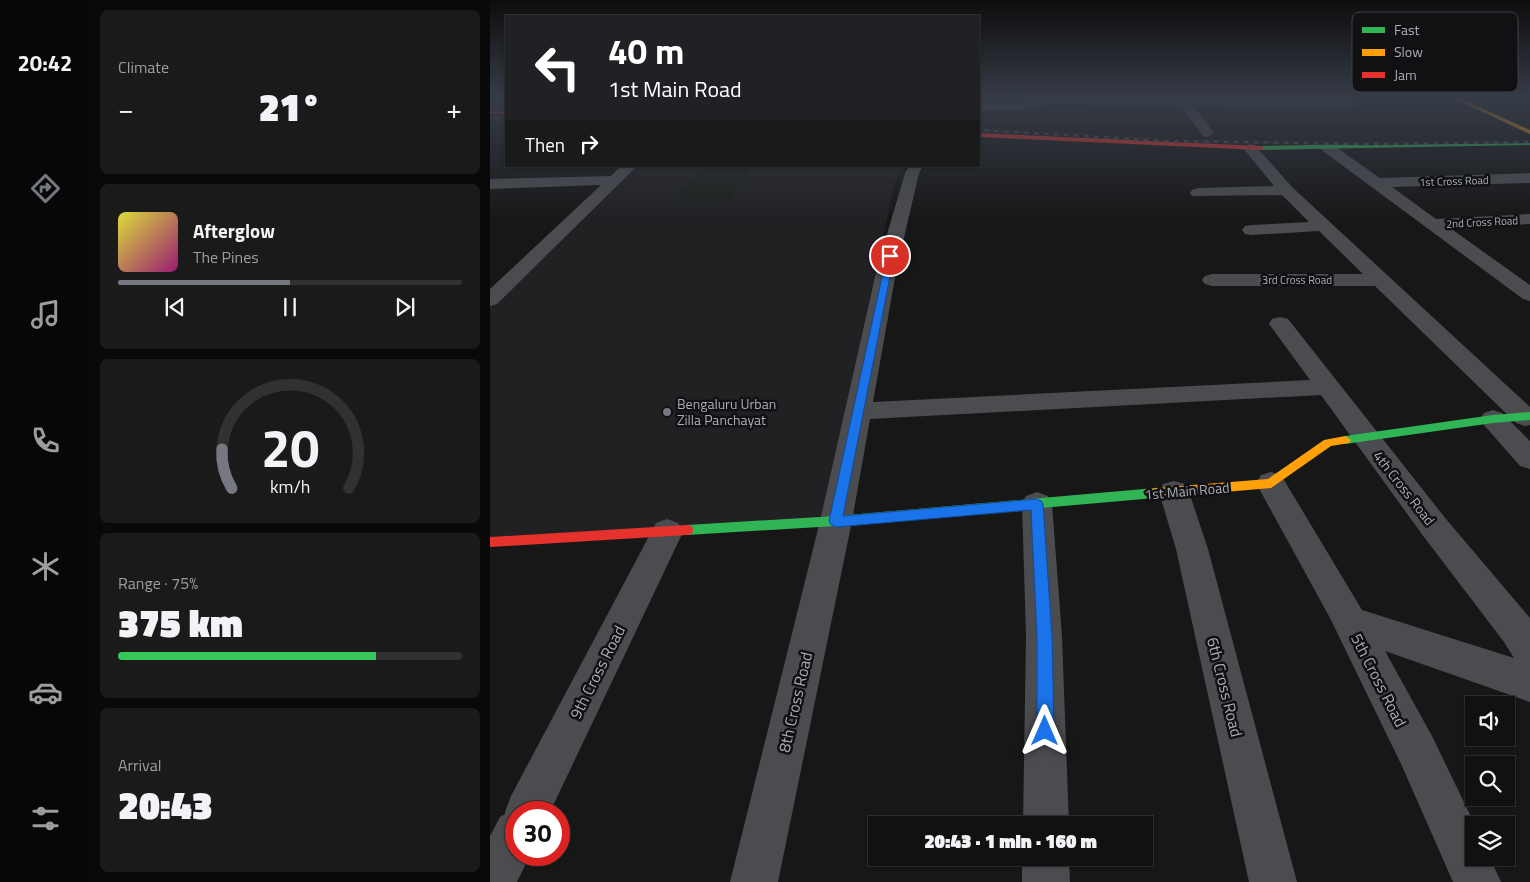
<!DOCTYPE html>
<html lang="en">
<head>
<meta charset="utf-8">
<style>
  :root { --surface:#111; --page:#1a1a1a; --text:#f1f3f6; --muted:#9c9d9f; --line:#303131; --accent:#757880 }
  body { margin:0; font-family:"Titillium Web",sans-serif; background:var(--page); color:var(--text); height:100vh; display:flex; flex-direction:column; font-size:19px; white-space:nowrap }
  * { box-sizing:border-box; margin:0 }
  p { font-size:16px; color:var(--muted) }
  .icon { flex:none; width:28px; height:28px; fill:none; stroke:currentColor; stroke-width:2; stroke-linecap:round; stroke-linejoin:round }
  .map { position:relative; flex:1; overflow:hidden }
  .details { display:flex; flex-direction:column; gap:10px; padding:10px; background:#090909; width:400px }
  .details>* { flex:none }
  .banner { position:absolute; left:15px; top:15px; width:475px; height:152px; border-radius:0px; box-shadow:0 1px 4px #0004,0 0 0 1px var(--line); background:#202124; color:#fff; overflow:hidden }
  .controls { position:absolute; left:975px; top:696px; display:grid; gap:10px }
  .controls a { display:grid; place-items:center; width:50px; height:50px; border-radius:0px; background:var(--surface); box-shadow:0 1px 4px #0004,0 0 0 1px var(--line); font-size:25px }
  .speed { position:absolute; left:15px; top:801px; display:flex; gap:10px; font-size:25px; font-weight:700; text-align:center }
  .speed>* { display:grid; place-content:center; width:65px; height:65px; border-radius:50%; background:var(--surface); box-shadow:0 1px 4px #0004,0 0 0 1px var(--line); line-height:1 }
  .speed .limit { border:8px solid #d22; background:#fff; color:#111 }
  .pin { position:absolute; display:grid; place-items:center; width:42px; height:42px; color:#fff; margin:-21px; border:2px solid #fff; border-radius:50%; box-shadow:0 1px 5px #0007 }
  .me { position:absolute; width:55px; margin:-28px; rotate:0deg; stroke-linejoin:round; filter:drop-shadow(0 0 4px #0008) }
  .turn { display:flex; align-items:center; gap:18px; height:105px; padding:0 20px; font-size:22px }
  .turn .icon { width:65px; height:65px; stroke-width:2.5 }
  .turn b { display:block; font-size:35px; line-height:42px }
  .then { display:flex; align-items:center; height:48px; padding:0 20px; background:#0003; gap:10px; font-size:19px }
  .big { font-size:38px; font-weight:800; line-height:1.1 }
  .details .card { flex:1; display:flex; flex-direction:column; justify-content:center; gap:8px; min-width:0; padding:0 18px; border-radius:8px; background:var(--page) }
  .details .dial { align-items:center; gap:0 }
  .dial svg { height:130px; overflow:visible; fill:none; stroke:var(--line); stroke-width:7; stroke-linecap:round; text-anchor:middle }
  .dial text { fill:var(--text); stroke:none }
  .song { display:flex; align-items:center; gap:15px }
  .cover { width:60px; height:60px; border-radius:8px; background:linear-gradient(135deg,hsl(60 70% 55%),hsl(320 70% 35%)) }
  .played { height:5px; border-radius:2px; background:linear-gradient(90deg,var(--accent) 50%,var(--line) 50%) }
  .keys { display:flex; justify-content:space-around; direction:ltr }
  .heat { display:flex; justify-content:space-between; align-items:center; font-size:28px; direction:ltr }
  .charge { height:8px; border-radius:4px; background:linear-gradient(90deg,#34c759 75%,var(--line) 0) }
  .trip { position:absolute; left:378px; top:816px; width:285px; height:50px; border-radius:0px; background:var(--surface); box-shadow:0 1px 4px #0004,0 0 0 1px var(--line); font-weight:800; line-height:50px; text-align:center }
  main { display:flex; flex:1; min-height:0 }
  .dock { display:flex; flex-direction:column; width:90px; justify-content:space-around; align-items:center; background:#070707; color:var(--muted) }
  .dock .icon { width:35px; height:35px }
  .dock .on { color:var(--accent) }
  .dock b { font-size:22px; color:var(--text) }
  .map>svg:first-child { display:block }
  .built { fill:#212124 }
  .green { fill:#1b211c }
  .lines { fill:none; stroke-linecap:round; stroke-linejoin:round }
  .street { fill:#4b4c50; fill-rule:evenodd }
  .fast { fill:#30b455; fill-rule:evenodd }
  .slow { fill:#ff9f0a; fill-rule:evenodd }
  .jam { fill:#e5322d; fill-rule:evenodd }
  .rail-casing { stroke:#4b4c4f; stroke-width:2.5 }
  .rail { stroke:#111113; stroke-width:2; stroke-dasharray:5; stroke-linecap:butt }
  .route { fill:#1a73e8; stroke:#114b97 }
  .poi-dot { fill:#757880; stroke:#111113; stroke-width:2 }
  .labels { text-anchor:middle; stroke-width:5; stroke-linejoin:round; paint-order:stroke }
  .far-street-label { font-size:11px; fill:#a8adb8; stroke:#111113 }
  .poi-label { font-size:14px; fill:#a8adb8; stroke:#111113; text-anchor:start }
  .street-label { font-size:14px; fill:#a8adb8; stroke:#111113 }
  .near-street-label { font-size:16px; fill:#a8adb8; stroke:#111113 }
  .key { fill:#111113; stroke:#3e4045; stroke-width:1 }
  .key-label { font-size:14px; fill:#a8adb8 }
</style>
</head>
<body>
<main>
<nav class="dock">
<b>20:42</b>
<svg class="icon on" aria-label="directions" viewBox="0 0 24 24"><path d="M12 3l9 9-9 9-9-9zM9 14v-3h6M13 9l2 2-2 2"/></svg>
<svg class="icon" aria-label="music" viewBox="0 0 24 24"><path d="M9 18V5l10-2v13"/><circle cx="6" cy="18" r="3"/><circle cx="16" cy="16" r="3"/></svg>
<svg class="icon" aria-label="phone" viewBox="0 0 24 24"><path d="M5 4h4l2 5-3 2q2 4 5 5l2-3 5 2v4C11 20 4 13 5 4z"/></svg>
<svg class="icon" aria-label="climate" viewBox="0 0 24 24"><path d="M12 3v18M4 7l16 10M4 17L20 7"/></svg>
<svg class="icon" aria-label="car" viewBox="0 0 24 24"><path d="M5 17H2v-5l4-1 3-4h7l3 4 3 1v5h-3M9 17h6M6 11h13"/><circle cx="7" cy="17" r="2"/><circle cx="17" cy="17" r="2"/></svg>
<svg class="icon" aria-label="filters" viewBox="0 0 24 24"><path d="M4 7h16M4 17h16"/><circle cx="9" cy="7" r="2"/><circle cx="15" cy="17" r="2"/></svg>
</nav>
<section class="details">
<div class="card"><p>Climate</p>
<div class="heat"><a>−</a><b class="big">21°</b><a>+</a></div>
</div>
<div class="card">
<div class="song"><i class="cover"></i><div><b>Afterglow</b><p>The Pines</p></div></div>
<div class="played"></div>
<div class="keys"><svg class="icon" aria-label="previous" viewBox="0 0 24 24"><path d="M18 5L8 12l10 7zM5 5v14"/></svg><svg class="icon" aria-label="pause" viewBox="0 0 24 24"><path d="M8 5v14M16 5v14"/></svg><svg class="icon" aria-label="next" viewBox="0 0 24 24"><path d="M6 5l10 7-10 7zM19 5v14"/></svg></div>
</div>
<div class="card dial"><svg viewBox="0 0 100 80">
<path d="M14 69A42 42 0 1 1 86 69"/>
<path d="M14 69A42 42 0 0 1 8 45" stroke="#757880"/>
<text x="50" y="56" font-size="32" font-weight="700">20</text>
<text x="50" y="72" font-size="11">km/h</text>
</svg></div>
<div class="card"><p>Range · 75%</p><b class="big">375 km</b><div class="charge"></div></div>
<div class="card"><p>Arrival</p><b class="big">20:43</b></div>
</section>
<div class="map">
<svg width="1040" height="882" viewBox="0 0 1040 882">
  <rect width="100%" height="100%" fill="#171717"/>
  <polygon class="built" points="145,166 415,166 405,182 331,518 0,537 0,306"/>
  <polygon class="green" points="214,166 261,166 238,201 185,203"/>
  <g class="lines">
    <g class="street">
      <polygon points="553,98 861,101 867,104 861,107 703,105 724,133 718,137 713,136 691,105 555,104 537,109 489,111 489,104 537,101"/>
      <polygon points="760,144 765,145 802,187 1040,407 1040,425 1035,426 1026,423 885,286 722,286 715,284 712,280 715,276 722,274 873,274 829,231 761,235 755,234 752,230 755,226 761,225 819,222 792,195 702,196 700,193 702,190 708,188 784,186 753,148"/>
      <polygon points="838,144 843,145 890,178 1040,173 1040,183 902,187 946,219 1040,214 1040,224 960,228 1040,285 1040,301 1033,299 833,151 831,148 833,145"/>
      <polygon points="131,166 147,166 7,304 0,306 0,289 111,185 0,189 0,179 121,176"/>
      <polygon points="419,166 433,166 429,173 406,272 383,402 820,380 779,324 782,319 790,317 798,319 956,519 1040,618 1040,702 895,651 942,736 985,825 984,858 1000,858 1011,882 963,882 912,766 840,618 766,483 771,475 781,472 791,475 872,610 1024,658 1014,642 934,537 831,395 380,419 362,521 288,882 240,882 330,521 386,272 415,173"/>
      <polygon points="1003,410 1012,413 1040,441 1040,469 1030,466 994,425 990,419 994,413"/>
      <polygon points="684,481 695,484 699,492 718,549 807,882 759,882 686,549 669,492 673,484"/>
      <polygon points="547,492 558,496 562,504 572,636 579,825 533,825 536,636 532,504 536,496"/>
      <polygon points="177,519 188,523 193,532 60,812 26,812 26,855 40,855 27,882 0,882 0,836 10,817 15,814 15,812 21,796 166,523"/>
      <polygon points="532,858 579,858 580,882 532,882"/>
    </g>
    <g class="fast">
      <polygon points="1040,141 1040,145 771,150 768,148 771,146"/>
      <polygon points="1040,412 1040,420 1003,423 855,444 849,440 855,436 1003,415"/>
      <polygon points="665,488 669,490 671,493 669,496 665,498 346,526 197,535 192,534 191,530 192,526 197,525 346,516"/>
    </g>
    <g class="slow">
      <polygon points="963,98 969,98 1040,130 1040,134"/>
      <polygon points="855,436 861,440 859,443 841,446 781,488 665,498 661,496 659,493 661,490 665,488 778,479 834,440"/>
    </g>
    <g class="jam">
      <polygon points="0,111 16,112 16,114 0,113"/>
      <polygon points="489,133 771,146 774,148 771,150 489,137"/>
      <polygon points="197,525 202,526 203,530 202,534 197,535 0,547 0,537"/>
    </g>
    <g class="rail-casing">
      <g id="rail">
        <polyline points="0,118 16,118"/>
        <polyline points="489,130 681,141 882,144 1040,142"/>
      </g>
    </g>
    <use href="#rail" class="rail"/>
  </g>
  <linearGradient id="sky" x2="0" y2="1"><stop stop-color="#0d0d0d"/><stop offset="0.44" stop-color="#363c47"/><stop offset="1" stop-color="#363c47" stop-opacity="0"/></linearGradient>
  <rect width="1040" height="221" fill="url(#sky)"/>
  <polygon class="route" points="397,254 404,256 353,516 547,499 551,501 553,504 562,636 564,731 561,737 555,739 549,737 547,731 547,636 541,510 346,527 341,525 339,521"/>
  <circle class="poi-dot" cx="177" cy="412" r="5"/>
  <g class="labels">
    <g class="far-street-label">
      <text transform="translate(964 181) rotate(-2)" y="4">1st Cross Road</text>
      <text transform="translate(992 222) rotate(-3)" y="4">2nd Cross Road</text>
      <text x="807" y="284">3rd Cross Road</text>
    </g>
    <g class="poi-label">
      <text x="187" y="409">Bengaluru Urban<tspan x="187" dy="16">Zilla Panchayat</tspan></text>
    </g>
    <g class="street-label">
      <text transform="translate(914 488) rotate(52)" y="5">4th Cross Road</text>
      <text transform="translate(697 491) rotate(-5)" y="5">1st Main Road</text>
    </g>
    <g class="near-street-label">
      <text transform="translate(107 672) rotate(-63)" y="6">9th Cross Road</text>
      <text transform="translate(889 680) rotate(63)" y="6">5th Cross Road</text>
      <text transform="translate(735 687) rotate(76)" y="6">6th Cross Road</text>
      <text transform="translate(305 702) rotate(-77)" y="6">8th Cross Road</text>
    </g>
  </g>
  <rect x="862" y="12" width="166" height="80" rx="8" class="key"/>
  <rect x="872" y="27" width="23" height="6" fill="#30b455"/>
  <rect x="872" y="49" width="23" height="7" fill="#ff9f0a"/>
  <rect x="872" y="72" width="23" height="6" fill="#e5322d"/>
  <g class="key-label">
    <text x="904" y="35">Fast</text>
    <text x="904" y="57">Slow</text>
    <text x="904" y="80">Jam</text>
  </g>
</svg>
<div class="controls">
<a><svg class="icon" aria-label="sound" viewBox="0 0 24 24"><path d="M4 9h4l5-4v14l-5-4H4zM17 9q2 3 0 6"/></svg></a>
<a><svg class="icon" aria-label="search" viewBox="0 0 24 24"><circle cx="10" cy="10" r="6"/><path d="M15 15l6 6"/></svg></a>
<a><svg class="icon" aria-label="layers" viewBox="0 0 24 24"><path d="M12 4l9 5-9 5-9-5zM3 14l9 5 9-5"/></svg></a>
</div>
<div class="speed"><div class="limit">30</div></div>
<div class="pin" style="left:400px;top:256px;background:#d93025"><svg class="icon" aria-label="arrive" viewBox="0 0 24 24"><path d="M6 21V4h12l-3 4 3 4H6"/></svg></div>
<svg class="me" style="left:555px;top:731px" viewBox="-20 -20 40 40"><path d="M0-17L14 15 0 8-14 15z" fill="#1a73e8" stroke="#fff" stroke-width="4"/></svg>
<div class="trip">20:43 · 1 min · 160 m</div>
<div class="banner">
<div class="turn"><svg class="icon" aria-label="left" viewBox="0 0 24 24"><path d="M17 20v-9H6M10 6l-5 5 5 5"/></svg><div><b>40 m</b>1st Main Road</div></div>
<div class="then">Then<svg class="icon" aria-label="right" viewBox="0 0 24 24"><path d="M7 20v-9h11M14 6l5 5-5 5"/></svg></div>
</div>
</div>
</main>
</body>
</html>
